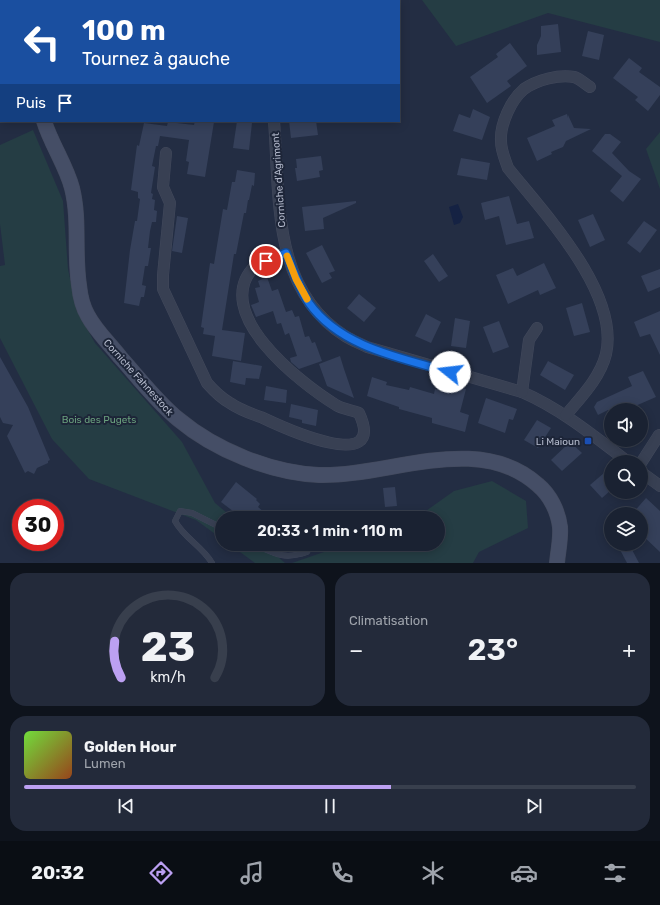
<!DOCTYPE html>
<html lang="fr">
<head>
<meta charset="utf-8">
<style>
  :root { --surface:#1a2232; --page:#232a3a; --text:#f1f3f6; --muted:#9fa4ac; --line:#383f4d; --accent:#bca0f2 }
  body { margin:0; font-family:Rubik,sans-serif; background:var(--page); color:var(--text); height:100vh; display:flex; flex-direction:column; font-size:15px; white-space:nowrap }
  * { box-sizing:border-box; margin:0 }
  p { font-size:13px; color:var(--muted) }
  .icon { flex:none; width:22px; height:22px; fill:none; stroke:currentColor; stroke-width:2; stroke-linecap:round; stroke-linejoin:round }
  .map { position:relative; height:563px; overflow:hidden }
  .details { display:flex; flex-direction:column; gap:10px; padding:10px; background:#0e131c; flex:1 }
  .details>* { flex:none }
  .hud { position:absolute; left:0px; top:0px; width:400px; height:122px; box-shadow:0 2px 10px #0003,0 0 0 1px var(--line); background:#1a4fa0; color:#fff; overflow:hidden }
  .tools { position:absolute; left:604px; top:403px; display:grid; gap:8px }
  .tools a { display:grid; place-items:center; width:44px; height:44px; border-radius:50%; background:var(--surface); box-shadow:0 2px 10px #0003,0 0 0 1px var(--line); font-size:20px }
  .speed { position:absolute; left:12px; top:499px; display:flex; gap:8px; font-size:20px; font-weight:700; text-align:center }
  .speed>* { display:grid; place-content:center; width:52px; height:52px; border-radius:50%; background:var(--surface); box-shadow:0 2px 10px #0003,0 0 0 1px var(--line); line-height:1 }
  .speed .limit { border:6px solid #d22; background:#fff; color:#111 }
  .pin { position:absolute; display:grid; place-items:center; width:34px; height:34px; color:#fff; margin:-17px; border:2px solid #fff; border-radius:50%; box-shadow:0 1px 4px #0007 }
  .me { position:absolute; width:44px; margin:-22px; rotate:286deg; stroke-linejoin:round; filter:drop-shadow(0 0 3px #0008) }
  .turn { display:flex; align-items:center; gap:14px; height:84px; padding:0 16px; font-size:18px }
  .turn .icon { width:52px; height:52px; stroke-width:2.5 }
  .turn b { display:block; font-size:28px; line-height:34px }
  .then { display:flex; align-items:center; height:38px; padding:0 16px; background:#0003; gap:8px; font-size:15px }
  .big { font-size:30px; font-weight:600; line-height:1.1 }
  .details .widget { flex:1; display:flex; flex-direction:column; justify-content:center; gap:6px; min-width:0; padding:0 14px; border-radius:16px; background:var(--page) }
  .details .dial { align-items:center; gap:0 }
  .dial svg { height:104px; overflow:visible; fill:none; stroke:var(--line); stroke-width:7; stroke-linecap:round; text-anchor:middle }
  .dial text { fill:var(--text); stroke:none }
  .song { display:flex; align-items:center; gap:12px }
  .cover { width:48px; height:48px; border-radius:6px; background:linear-gradient(135deg,hsl(100 70% 55%),hsl(20 70% 35%)) }
  .played { height:4px; border-radius:2px; background:linear-gradient(90deg,var(--accent) 60%,var(--line) 60%) }
  .keys { display:flex; justify-content:space-around; direction:ltr }
  .heat { display:flex; justify-content:space-between; align-items:center; font-size:22px; direction:ltr }
  .details .tiles { flex:1; display:grid; gap:10px; grid-template-columns:1fr 1fr }
  .widget:last-child { grid-column:span 2 }
  .trip { position:absolute; left:215px; top:511px; width:230px; height:40px; border-radius:20px; background:var(--surface); box-shadow:0 2px 10px #0003,0 0 0 1px var(--line); font-weight:600; line-height:40px; text-align:center }
  .menu { display:flex; height:64px; justify-content:space-around; align-items:center; background:#0a0e14; color:var(--muted) }
  .menu .icon { width:28px; height:28px }
  .menu .current { color:var(--accent) }
  .menu b { font-size:18px; color:var(--text) }
  .map>svg:first-child { display:block }
  .green { fill:#253d44 }
  .water { fill:#152243 }
  .building { fill:#35405a }
  .lines { fill:none; stroke-linecap:round; stroke-linejoin:round }
  .lane-casing { stroke:#42495c; stroke-width:6 }
  .street-casing { stroke:#42495c; stroke-width:12 }
  .secondary-casing { stroke:#42495c; stroke-width:16 }
  .lane { stroke:#384053; stroke-width:5.5 }
  .street { stroke:#384053; stroke-width:11 }
  .secondary { stroke:#454e66; stroke-width:15 }
  .route-casing { stroke:#114b97; stroke-width:10 }
  .route { stroke:#1a73e8; stroke-width:7 }
  .slow { stroke:#f59e0b; stroke-width:7 }
  .transit-dot { fill:#1a4fb4; stroke:#1d2538; stroke-width:1.5 }
  .labels { text-anchor:middle; stroke-width:4; stroke-linejoin:round; paint-order:stroke }
  .street-label { font-size:10px; fill:#b5bbcd; stroke:#1d2538 }
  .park-label { font-size:10px; fill:#6aa07d; stroke:#1d2538 }
  .poi-label { font-size:10px; fill:#b5bbcd; stroke:#1d2538; text-anchor:end }
</style>
</head>
<body>
<div class="map">
<svg width="660" height="563" viewBox="0 0 660 563">
  <rect width="100%" height="100%" fill="#232d43"/>
  <g class="green">
    <polygon points="422,0 660,0 660,42 548,13 456,46"/>
    <polygon points="33,130 63,201 68,269 77,311 95,343 182,442 215,503 233,518 222,518 222,539 196,520 89,479 52,439 0,338 0,266 5,265 0,224 0,145"/>
    <polygon points="660,132 660,189 646,149"/>
    <polygon points="492,481 526,501 528,528 479,552 473,563 292,563 347,544 438,544 438,518 416,518 454,491"/>
    <polygon points="229,544 263,544 285,563 255,563"/>
  </g>
  <polygon class="water" points="458,204 463,217 460,223 454,225 449,207"/>
  <g class="building">
    <polygon points="558,24 561,52 537,55 537,45 541,36 541,26"/>
    <polygon points="588,31 604,35 599,60 582,56"/>
    <polygon points="510,43 527,66 507,81 511,86 487,103 470,77 498,57 496,54"/>
    <polygon points="629,58 642,68 639,72 660,87 660,95 648,111 635,100 638,97 613,78"/>
    <polygon points="473,109 490,117 482,140 453,131 459,114 470,118"/>
    <polygon points="567,114 568,118 568,115 574,128 591,129 566,141 563,147 551,152 552,154 537,161 527,138 555,126 552,120"/>
    <polygon points="195,121 214,122 205,177 187,174 189,162 186,161 189,140 160,136 158,146 156,146 152,166 155,167 151,193 153,194 152,199 155,200 154,210 157,211 156,222 152,222 150,231 148,248 151,248 148,266 145,266 142,285 146,286 144,297 141,297 139,306 124,303 130,250 135,221 137,221 140,199 138,198 138,192 131,190 137,145 139,146 144,123 167,126 168,122 194,125"/>
    <polygon points="237,121 252,123 249,150 233,148"/>
    <polygon points="289,121 316,121 318,135 291,138"/>
    <polygon points="605,134 610,134 621,142 612,153 629,171 641,179 623,202 610,191 622,176 592,151"/>
    <polygon points="321,156 323,170 319,171 320,177 297,181 295,168 297,168 296,159"/>
    <polygon points="461,158 490,163 487,180 457,175"/>
    <polygon points="237,170 255,173 254,186 252,185 249,200 248,200 246,213 244,213 236,254 234,254 222,330 245,333 241,361 212,356 215,336 203,334 204,328 201,327 210,263 214,264 223,209 227,210 232,182 235,182"/>
    <polygon points="509,196 517,224 529,221 534,238 506,245 499,216 485,220 481,203"/>
    <polygon points="356,201 356,203 323,218 324,229 305,231 302,207"/>
    <polygon points="593,214 605,240 590,247 578,220"/>
    <polygon points="177,216 188,218 182,253 172,251"/>
    <polygon points="644,221 657,230 640,253 627,243"/>
    <polygon points="322,245 335,271 329,273 332,278 322,283 306,253"/>
    <polygon points="433,254 448,276 439,282 424,261"/>
    <polygon points="544,263 556,288 540,295 538,290 508,304 496,275 513,268 517,276"/>
    <polygon points="660,269 660,287 648,292 641,276"/>
    <polygon points="267,277 272,291 278,289 286,312 292,310 295,317 299,316 305,337 309,336 312,343 315,342 322,361 299,369 291,362 290,358 297,356 289,333 285,335 281,323 277,324 273,311 256,317 251,305 259,302 255,288 260,287 258,281"/>
    <polygon points="359,294 376,308 364,322 347,308"/>
    <polygon points="582,303 590,332 574,336 566,308"/>
    <polygon points="660,311 660,355 650,334 640,337 634,322"/>
    <polygon points="426,314 441,322 431,343 415,336"/>
    <polygon points="455,318 470,321 466,348 451,346"/>
    <polygon points="499,321 509,347 493,353 483,327"/>
    <polygon points="340,356 344,369 354,398 327,386 319,364"/>
    <polygon points="0,357 28,407 50,460 48,461 48,463 37,468 34,474 28,471 25,473 7,436 13,425 3,423 0,417"/>
    <polygon points="233,361 262,366 259,379 246,378 245,385 230,382"/>
    <polygon points="548,361 574,375 565,390 540,375"/>
    <polygon points="643,371 656,397 626,410 608,410 598,415 594,407 597,402 632,386 628,377"/>
    <polygon points="372,377 387,382 386,385 409,390 410,387 434,394 435,389 441,391 443,383 466,389 460,412 469,415 465,432 432,423 432,418 399,409 399,407 367,396"/>
    <polygon points="266,386 287,390 286,403 264,400"/>
    <polygon points="486,398 517,409 513,420 509,419 505,433 478,423"/>
    <polygon points="291,404 318,410 316,426 302,423 302,420 289,417"/>
    <polygon points="537,420 551,428 538,448 524,440"/>
    <polygon points="570,442 582,453 562,471 551,460"/>
    <polygon points="611,467 611,490 602,498 590,485"/>
    <polygon points="236,482 257,499 256,500 260,504 258,507 271,518 242,518 221,502"/>
    <polygon points="395,487 397,506 385,507 383,488"/>
    <polygon points="646,498 660,511 660,552 641,534 641,514 632,514"/>
    <polygon points="617,544 629,544 639,563 627,563"/>
  </g>
  <g class="lines">
    <g class="lane-casing">
      <g id="lane">
        <polyline points="290,516 292,518"/>
        <path d="M254,544C275,554 284,560 307,552L312,544"/>
        <path d="M212,563C202,546 184,538 175,521L180,511L192,513L222,528"/>
      </g>
    </g>
    <g class="street-casing">
      <g id="street">
        <polyline points="249,0 250,1"/>
        <path d="M274,121C280,196 271,289 345,336C351,340 359,343 367,347L522,392C561,409 594,436 628,462"/>
        <path d="M166,153L163,187L170,203L163,275V289L207,383C214,391 221,398 230,403C240,410 252,414 263,418C282,427 388,476 359,413C352,410 342,409 336,405C300,383 209,312 255,266C260,261 279,256 286,253"/>
        <polyline points="522,392 529,340 537,328"/>
        <path d="M566,415C581,397 600,378 606,354C620,293 544,213 508,168C505,159 501,151 501,141C500,124 511,100 524,89C537,80 559,74 574,77C579,78 585,84 590,87"/>
        <polyline points="641,463 659,435"/>
        <polyline points="641,472 660,486"/>
      </g>
    </g>
    <g class="secondary-casing">
      <g id="secondary">
        <polyline points="39,0 39,1"/>
        <path d="M44,121C51,144 66,165 72,188C80,220 74,252 79,285C80,295 82,306 88,316C96,331 109,343 120,357C139,378 156,401 178,419C215,450 271,473 319,475C389,477 478,431 538,485C550,495 558,511 560,527C561,539 558,551 557,563"/>
      </g>
    </g>
    <use href="#lane" class="lane"/>
    <use href="#street" class="street"/>
    <use href="#secondary" class="secondary"/>
  </g>
  <g class="lines">
    <g class="route-casing">
      <path id="route" d="M266,261L286,253C293,270 299,288 309,303C340,347 401,358 450,372"/>
    </g>
    <use href="#route" class="route"/>
    <polyline class="slow" points="287,256 296,279 307,299"/>
  </g>
  <rect class="transit-dot" x="584" y="437" width="8" height="8" rx="2"/>
  <g class="labels">
    <g class="street-label">
      <text transform="translate(278 180) rotate(-94)" y="4">Corniche d'Agrimont</text>
      <text transform="translate(139 377) rotate(48)" y="4">Corniche Fahnestock</text>
    </g>
    <g class="park-label">
      <text x="99" y="423">Bois des Pugets</text>
    </g>
    <g class="poi-label">
      <text x="580" y="445">Li Maioun</text>
    </g>
  </g>
</svg>
<div class="tools">
<a><svg class="icon" aria-label="sound" viewBox="0 0 24 24"><path d="M4 9h4l5-4v14l-5-4H4zM17 9q2 3 0 6"/></svg></a>
<a><svg class="icon" aria-label="search" viewBox="0 0 24 24"><circle cx="10" cy="10" r="6"/><path d="M15 15l6 6"/></svg></a>
<a><svg class="icon" aria-label="layers" viewBox="0 0 24 24"><path d="M12 4l9 5-9 5-9-5zM3 14l9 5 9-5"/></svg></a>
</div>
<div class="speed"><div class="limit">30</div></div>
<div class="pin" style="left:266px;top:261px;background:#d93025"><svg class="icon" aria-label="arrive" viewBox="0 0 24 24"><path d="M6 21V4h12l-3 4 3 4H6"/></svg></div>
<svg class="me" style="left:450px;top:372px" viewBox="-20 -20 40 40"><circle r="19" fill="#fff"/><path d="M0-13L10 11 0 6-10 11z" fill="#1a73e8"/></svg>
<div class="trip">20:33 · 1 min · 110 m</div>
<div class="hud">
<div class="turn"><svg class="icon" aria-label="left" viewBox="0 0 24 24"><path d="M17 20v-9H6M10 6l-5 5 5 5"/></svg><div><b>100 m</b>Tournez à gauche</div></div>
<div class="then">Puis<svg class="icon" aria-label="arrive" viewBox="0 0 24 24"><path d="M6 21V4h12l-3 4 3 4H6"/></svg></div>
</div>
</div>
<section class="details">
<div class="tiles">
<div class="widget dial"><svg viewBox="0 0 100 80">
<path d="M14 69A42 42 0 1 1 86 69"/>
<path d="M14 69A42 42 0 0 1 9 41" stroke="#bca0f2"/>
<text x="50" y="56" font-size="32" font-weight="700">23</text>
<text x="50" y="72" font-size="11">km/h</text>
</svg></div>
<div class="widget"><p>Climatisation</p>
<div class="heat"><a>−</a><b class="big">23°</b><a>+</a></div>
</div>
<div class="widget">
<div class="song"><i class="cover"></i><div><b>Golden Hour</b><p>Lumen</p></div></div>
<div class="played"></div>
<div class="keys"><svg class="icon" aria-label="previous" viewBox="0 0 24 24"><path d="M18 5L8 12l10 7zM5 5v14"/></svg><svg class="icon" aria-label="pause" viewBox="0 0 24 24"><path d="M8 5v14M16 5v14"/></svg><svg class="icon" aria-label="next" viewBox="0 0 24 24"><path d="M6 5l10 7-10 7zM19 5v14"/></svg></div>
</div>
</div>
</section>
<nav class="menu">
<b>20:32</b>
<svg class="icon current" aria-label="directions" viewBox="0 0 24 24"><path d="M12 3l9 9-9 9-9-9zM9 14v-3h6M13 9l2 2-2 2"/></svg>
<svg class="icon" aria-label="music" viewBox="0 0 24 24"><path d="M9 18V5l10-2v13"/><circle cx="6" cy="18" r="3"/><circle cx="16" cy="16" r="3"/></svg>
<svg class="icon" aria-label="phone" viewBox="0 0 24 24"><path d="M5 4h4l2 5-3 2q2 4 5 5l2-3 5 2v4C11 20 4 13 5 4z"/></svg>
<svg class="icon" aria-label="climate" viewBox="0 0 24 24"><path d="M12 3v18M4 7l16 10M4 17L20 7"/></svg>
<svg class="icon" aria-label="car" viewBox="0 0 24 24"><path d="M5 17H2v-5l4-1 3-4h7l3 4 3 1v5h-3M9 17h6M6 11h13"/><circle cx="7" cy="17" r="2"/><circle cx="17" cy="17" r="2"/></svg>
<svg class="icon" aria-label="filters" viewBox="0 0 24 24"><path d="M4 7h16M4 17h16"/><circle cx="9" cy="7" r="2"/><circle cx="15" cy="17" r="2"/></svg>
</nav>
</body>
</html>
